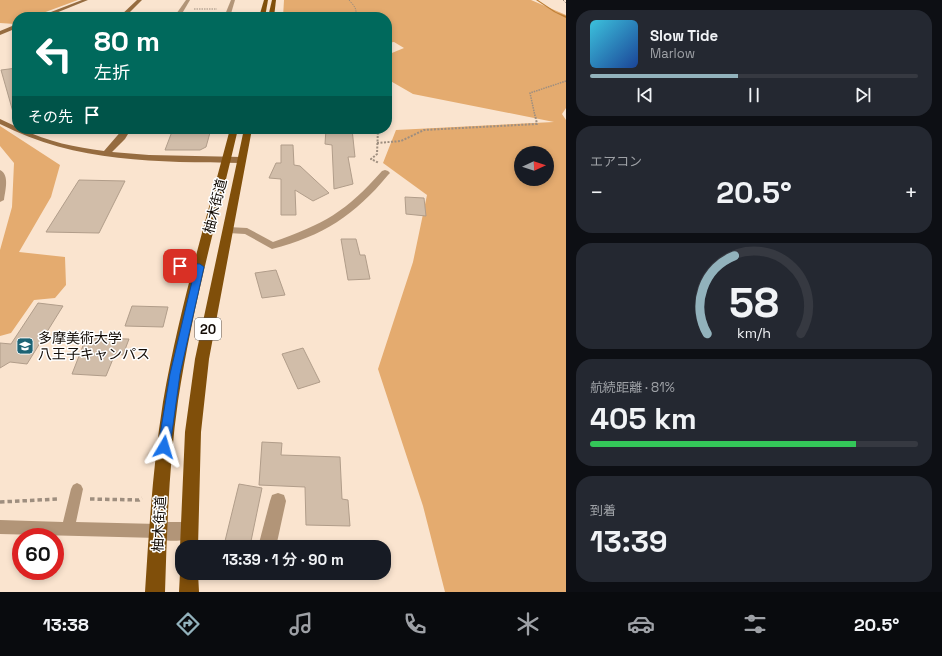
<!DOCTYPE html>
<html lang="ja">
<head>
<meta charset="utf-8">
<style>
  :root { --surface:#171b24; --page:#242831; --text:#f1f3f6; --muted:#9ea1a6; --line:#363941; --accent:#92b2bc }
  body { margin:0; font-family:"Space Grotesk","Noto Sans JP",sans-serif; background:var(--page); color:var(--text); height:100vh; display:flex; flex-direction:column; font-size:15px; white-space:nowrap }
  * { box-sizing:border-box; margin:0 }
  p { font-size:13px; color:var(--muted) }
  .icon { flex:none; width:22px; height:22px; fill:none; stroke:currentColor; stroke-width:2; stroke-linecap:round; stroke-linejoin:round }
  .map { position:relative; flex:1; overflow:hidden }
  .side { display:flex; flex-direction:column; gap:10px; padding:10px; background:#0d0f14; width:376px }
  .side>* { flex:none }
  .banner { position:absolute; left:12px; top:12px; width:380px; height:122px; border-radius:16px; box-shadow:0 2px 6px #0003; background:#00695c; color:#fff; overflow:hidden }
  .needle { width:26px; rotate:87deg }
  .controls { position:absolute; left:514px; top:146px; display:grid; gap:8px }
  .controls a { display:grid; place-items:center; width:40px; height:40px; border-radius:50%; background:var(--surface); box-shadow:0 2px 6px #0003; font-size:20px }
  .speed { position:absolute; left:12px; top:528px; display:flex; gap:8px; font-size:20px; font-weight:700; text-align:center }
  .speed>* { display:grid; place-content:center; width:52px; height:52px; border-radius:50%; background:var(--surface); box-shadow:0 2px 6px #0003; line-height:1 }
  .speed .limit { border:6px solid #d22; background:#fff; color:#111 }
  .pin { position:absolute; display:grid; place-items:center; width:34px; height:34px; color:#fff; margin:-17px; border-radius:8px; box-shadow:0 2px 6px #0006 }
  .me { position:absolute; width:44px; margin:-22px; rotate:7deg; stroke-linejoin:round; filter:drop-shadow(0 0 3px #0008) }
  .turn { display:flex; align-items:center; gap:14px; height:84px; padding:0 16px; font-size:18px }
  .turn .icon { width:52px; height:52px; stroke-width:2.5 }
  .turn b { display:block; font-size:28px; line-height:34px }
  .then { display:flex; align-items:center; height:38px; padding:0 16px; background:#0003; gap:8px; font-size:15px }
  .big { font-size:30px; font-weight:600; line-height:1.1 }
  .side .card { flex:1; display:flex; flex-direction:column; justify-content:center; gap:6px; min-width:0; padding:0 14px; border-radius:16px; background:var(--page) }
  .side .dial { align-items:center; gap:0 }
  .dial svg { height:104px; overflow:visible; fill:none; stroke:var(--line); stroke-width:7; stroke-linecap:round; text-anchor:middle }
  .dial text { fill:var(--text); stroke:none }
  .song { display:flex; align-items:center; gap:12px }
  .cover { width:48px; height:48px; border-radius:6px; background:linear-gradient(135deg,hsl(190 70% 55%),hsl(220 70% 35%)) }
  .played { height:4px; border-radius:2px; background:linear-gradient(90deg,var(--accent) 45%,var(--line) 45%) }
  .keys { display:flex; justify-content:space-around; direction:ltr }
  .heat { display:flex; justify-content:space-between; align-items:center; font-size:22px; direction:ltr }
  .charge { height:6px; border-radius:3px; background:linear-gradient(90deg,#34c759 81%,var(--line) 0) }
  .trip { position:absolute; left:175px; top:540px; width:216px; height:40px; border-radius:16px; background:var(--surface); box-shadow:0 2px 6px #0003; font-weight:600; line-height:40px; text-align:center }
  .dock { display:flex; height:64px; justify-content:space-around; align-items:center; background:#090b0e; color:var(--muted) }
  .dock .icon { width:28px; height:28px }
  .dock .active { color:var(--accent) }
  .dock b { font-size:18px; color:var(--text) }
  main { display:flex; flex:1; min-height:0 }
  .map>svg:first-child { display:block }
  .green { fill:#e4ab6f; fill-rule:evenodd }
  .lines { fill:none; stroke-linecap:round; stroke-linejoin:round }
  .stream { fill:#be7f35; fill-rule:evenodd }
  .building { fill:#d1bda9; stroke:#b19d8a }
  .path-far3 { stroke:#9e8e7f; stroke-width:1; stroke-dasharray:1.5 1; stroke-linecap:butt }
  .path-far2 { stroke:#9e8e7f; stroke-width:1.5; stroke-dasharray:1.5 1; stroke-linecap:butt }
  .path-far1 { stroke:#9e8e7f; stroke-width:2; stroke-dasharray:2 1.5; stroke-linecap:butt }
  .path { stroke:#9e8e7f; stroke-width:3.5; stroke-dasharray:4.5 3; stroke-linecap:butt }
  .lane { fill:#b29578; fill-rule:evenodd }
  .street { fill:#b29578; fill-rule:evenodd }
  .secondary { fill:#966c40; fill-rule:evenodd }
  .primary { fill:#804f0a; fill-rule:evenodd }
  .route { fill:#1a73e8; stroke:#114b97 }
  .labels { text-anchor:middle; stroke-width:3; stroke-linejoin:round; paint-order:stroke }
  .shield { fill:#fff; stroke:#5a5551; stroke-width:1 }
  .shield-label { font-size:13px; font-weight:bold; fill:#130c06 }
  .street-label { font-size:14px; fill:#130c06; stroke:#fff }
  .poi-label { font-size:14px; fill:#130c06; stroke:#fff; text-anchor:start }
</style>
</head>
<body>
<main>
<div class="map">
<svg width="566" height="592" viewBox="0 0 566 592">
  <rect width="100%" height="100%" fill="#fae4cf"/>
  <g class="green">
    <polygon points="0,0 78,0 32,17 17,17 17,23 15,24 0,23"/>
    <path d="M284,0H531L566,15V108L562,114L566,120V592H445L423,506L378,369L413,262L427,195L383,163L396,130L554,122L413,94L387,79V55L404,48L394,42L387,43V17H283ZM521,153H547V179H521Z"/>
    <polygon points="0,126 60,165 51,197 19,252 65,257 66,285 55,298 34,300 11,333 0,336 0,250 12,207 14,163 0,146"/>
  </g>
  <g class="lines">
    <polygon class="stream" points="536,0 538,0 556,12 566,16 566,18 554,12"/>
  </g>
  <g class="building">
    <polygon points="17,68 17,112 13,112 1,70"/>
    <polygon points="173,129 211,129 206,147 200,150 165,150"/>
    <polygon points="326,129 352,129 355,157 348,157 353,184 334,189 332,145 325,144"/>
    <polygon points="281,145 293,145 294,165 300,166 329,193 313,201 295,190 296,215 281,215 281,179 269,178 276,163 281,163"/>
    <polygon points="79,180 125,181 99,233 46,232"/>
    <polygon points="405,197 424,198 426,216 406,214"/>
    <polygon points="341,239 356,239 360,255 365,255 370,279 348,280"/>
    <polygon points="276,270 285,295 262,298 255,273"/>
    <polygon points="38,303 63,306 27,364 10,362 0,368 0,343 11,344"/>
    <polygon points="132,306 168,307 163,327 125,326"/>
    <polygon points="86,338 129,339 123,355 115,354 106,376 72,374"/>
    <polygon points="303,348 320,382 298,389 282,354"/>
    <polygon points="262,442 282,443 281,455 340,457 342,499 348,500 350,526 306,525 305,487 259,485"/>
    <polygon points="239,484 262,488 250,546 225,541"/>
  </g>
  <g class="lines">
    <g class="path-far3">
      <path d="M349,0C354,6 358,9 355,17"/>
      <polyline points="563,0 566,3"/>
      <polyline points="194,9 217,9"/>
    </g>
    <polyline class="path-far2" points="535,116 530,93 566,81"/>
    <g class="path-far1">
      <polyline points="378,129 377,154 371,159 379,163"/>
      <polyline points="377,143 401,141 424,130 537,124 535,115"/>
    </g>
    <g class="path">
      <polyline points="90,499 139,500 142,498"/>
      <polyline points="0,502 59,499"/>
    </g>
    <g class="lane">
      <path d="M0,170C10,175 5,191 4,200L0,202Z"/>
      <polygon points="180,263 200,264 204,267 200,270 177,268 176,266 177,264"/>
      <polygon points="77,483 81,485 83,489 76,522 158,524 163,526 165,531 163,536 158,538 0,534 0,520 63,522 71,489 73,485"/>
    </g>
    <g class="street">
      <polygon points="186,0 190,0 180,17 174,17"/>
      <polygon points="231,0 235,0 230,17 224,17"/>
      <path d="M385,170L388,171L390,173L388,175C355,215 323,236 272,249L245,234L228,233L223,230L228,227L247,228L273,242C324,224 346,212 382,171Z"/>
      <polygon points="278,493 284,495 286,501 276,547 258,547 270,501 272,495"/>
      <path d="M158,522H189L195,525L198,531L195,537C184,542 163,542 152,537L149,531L152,525Z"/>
    </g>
    <g class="secondary">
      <polygon points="82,0 88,0 46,17 38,17"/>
      <polygon points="137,0 142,0 125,17 119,17"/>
      <polygon points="17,24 17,28 0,35 0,31"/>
      <path d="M0,119L17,127V129H22C47,142 76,147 104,151L123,129H131L125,139L112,152L149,155L242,157L246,160L242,163C158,162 76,163 0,124Z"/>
    </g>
    <g class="primary">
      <polygon points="264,0 268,0 265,17 259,17"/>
      <polygon points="272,0 276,0 274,17 268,17"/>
      <path d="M230,129H238C217,219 192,309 178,401C169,464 167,528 165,592H145C149,529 153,465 163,402C179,310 206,220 230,129Z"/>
      <polygon points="244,129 252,129 209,359 201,432 198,547 182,547 182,552 180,547 185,432 195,359"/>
      <polygon points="182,567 182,573 198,573 199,592 179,592 180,573"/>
    </g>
  </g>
  <polygon class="route" points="180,263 200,264 204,267 180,374 170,447 169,451 164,452 160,451 158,447 170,374 195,269 177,268 176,266"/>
  <defs>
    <g id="university-square" transform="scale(0.9)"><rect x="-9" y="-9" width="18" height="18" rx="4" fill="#1d6374" stroke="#fff"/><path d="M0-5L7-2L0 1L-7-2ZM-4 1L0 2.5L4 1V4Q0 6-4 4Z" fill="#fff"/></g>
  </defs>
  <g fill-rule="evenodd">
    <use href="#university-square" x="25" y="346"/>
  </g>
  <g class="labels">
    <rect class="shield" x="195" y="318" width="26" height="22" rx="3"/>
    <g class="shield-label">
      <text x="208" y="334">20</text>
    </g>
    <g class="street-label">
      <text transform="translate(215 206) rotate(-76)" y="5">柚木街道</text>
      <text transform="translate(159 524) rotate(-87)" y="5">柚木街道</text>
    </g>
    <g class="poi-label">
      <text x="38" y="343">多摩美術大学<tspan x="38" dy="16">八王子キャンパス</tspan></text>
    </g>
  </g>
</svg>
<div class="controls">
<a><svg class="needle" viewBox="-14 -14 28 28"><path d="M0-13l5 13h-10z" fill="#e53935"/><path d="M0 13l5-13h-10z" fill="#9ea1a6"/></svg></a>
</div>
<div class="speed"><div class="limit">60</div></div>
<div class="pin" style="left:180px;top:266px;background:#d93025"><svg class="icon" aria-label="arrive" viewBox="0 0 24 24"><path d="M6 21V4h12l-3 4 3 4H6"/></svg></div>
<svg class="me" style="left:164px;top:447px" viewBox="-20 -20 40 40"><path d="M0-17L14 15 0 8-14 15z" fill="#1a73e8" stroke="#fff" stroke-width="4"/></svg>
<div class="trip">13:39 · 1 分 · 90 m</div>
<div class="banner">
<div class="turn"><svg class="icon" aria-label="left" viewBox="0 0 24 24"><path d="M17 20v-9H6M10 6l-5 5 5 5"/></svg><div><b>80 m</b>左折</div></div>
<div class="then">その先<svg class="icon" aria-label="arrive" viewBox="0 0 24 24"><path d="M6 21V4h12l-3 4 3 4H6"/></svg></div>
</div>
</div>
<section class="side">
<div class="card">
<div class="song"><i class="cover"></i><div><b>Slow Tide</b><p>Marlow</p></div></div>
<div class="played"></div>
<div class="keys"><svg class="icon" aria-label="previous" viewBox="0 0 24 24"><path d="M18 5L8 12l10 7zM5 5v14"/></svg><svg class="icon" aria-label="pause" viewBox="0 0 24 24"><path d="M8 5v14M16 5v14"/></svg><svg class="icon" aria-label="next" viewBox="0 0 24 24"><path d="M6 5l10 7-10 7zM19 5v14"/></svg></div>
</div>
<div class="card"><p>エアコン</p>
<div class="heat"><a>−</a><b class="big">20.5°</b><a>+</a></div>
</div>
<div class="card dial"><svg viewBox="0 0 100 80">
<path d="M14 69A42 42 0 1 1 86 69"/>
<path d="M14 69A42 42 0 0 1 35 9" stroke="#92b2bc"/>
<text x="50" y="56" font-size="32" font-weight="700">58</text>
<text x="50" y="72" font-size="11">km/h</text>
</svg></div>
<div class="card"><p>航続距離 · 81%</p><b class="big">405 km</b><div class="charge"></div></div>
<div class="card"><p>到着</p><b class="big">13:39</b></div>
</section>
</main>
<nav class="dock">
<b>13:38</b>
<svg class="icon active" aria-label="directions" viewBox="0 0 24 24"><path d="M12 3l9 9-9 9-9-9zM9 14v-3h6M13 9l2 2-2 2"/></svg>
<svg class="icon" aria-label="music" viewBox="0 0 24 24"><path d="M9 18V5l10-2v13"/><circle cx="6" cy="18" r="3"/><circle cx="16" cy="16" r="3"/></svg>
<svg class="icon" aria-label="phone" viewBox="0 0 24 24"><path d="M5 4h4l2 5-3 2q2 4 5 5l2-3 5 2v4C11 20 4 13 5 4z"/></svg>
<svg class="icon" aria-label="climate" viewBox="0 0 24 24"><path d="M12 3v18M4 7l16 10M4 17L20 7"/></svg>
<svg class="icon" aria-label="car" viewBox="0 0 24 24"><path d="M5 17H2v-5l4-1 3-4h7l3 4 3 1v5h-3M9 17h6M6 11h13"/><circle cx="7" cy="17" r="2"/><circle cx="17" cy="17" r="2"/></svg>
<svg class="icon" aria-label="filters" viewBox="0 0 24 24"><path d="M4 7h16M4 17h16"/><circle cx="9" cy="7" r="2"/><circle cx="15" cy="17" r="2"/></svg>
<b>20.5°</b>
</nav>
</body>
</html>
